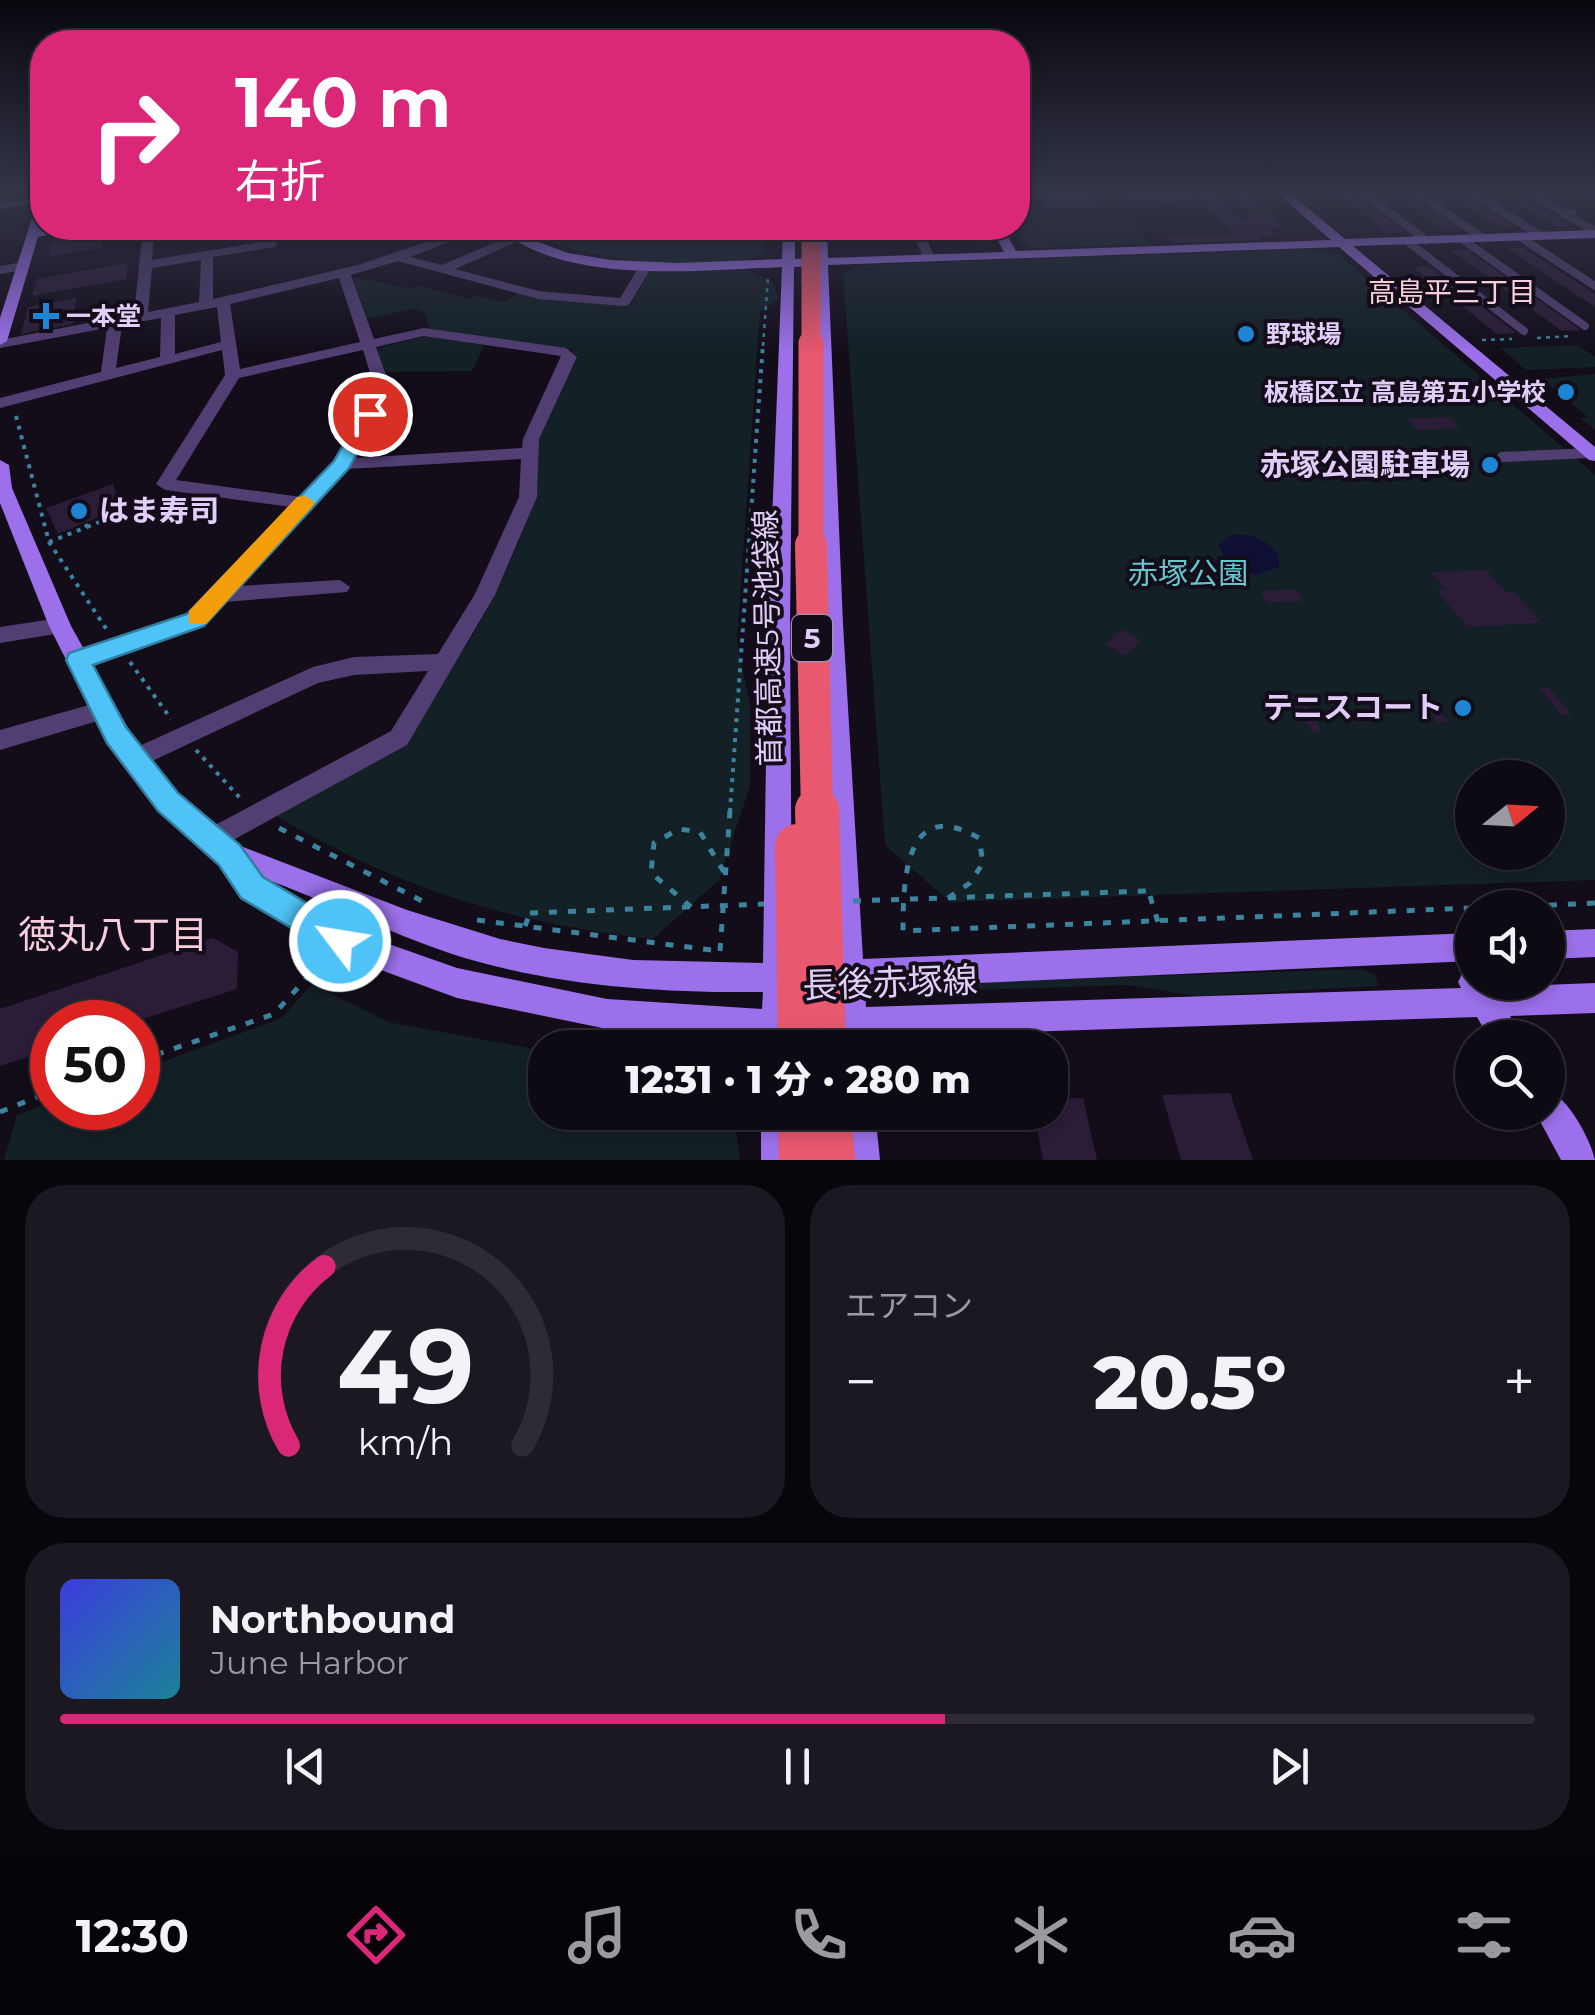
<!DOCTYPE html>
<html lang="ja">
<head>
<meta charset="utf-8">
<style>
  :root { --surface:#0e0a14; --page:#1c1822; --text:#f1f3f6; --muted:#9b9aa0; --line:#2e2b34; --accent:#db2777 }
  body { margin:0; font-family:Montserrat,"Noto Sans JP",sans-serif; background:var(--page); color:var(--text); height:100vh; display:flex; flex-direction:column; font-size:38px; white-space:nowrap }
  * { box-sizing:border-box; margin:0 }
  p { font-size:32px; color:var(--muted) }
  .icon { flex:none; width:55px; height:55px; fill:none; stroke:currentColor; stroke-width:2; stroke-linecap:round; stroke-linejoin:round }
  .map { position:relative; height:1160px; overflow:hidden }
  .side { display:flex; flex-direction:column; gap:25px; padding:25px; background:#08060b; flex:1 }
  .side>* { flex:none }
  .banner { position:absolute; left:30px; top:30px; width:1000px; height:210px; border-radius:40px; box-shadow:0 5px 15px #0003,0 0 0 2px var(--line); background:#db2777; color:#fff; overflow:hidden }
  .needle { width:65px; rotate:72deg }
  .tools { position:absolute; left:1455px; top:760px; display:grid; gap:20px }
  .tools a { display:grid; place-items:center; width:110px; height:110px; border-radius:50%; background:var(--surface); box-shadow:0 5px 15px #0003,0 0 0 2px var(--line); font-size:50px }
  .speed { position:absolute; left:30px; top:1000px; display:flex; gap:20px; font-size:50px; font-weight:700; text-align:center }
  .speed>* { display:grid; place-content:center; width:130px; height:130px; border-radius:50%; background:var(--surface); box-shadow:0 5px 15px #0003,0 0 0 2px var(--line); line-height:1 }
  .speed .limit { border:15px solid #d22; background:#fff; color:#111 }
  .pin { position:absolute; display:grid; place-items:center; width:85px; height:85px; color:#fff; margin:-42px; border:5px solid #fff; border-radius:50%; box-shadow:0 2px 10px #0007 }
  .me { position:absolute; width:110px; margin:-55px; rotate:301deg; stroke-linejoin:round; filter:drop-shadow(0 0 8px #0008) }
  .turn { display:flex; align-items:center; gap:35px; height:210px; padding:0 40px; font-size:45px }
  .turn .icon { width:130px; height:130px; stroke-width:2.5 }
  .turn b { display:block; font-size:70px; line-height:85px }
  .big { font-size:75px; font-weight:800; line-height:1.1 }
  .side .widget { flex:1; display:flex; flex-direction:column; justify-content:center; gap:15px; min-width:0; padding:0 35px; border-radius:40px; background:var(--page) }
  .side .dial { align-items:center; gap:0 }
  .dial svg { height:260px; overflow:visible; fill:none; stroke:var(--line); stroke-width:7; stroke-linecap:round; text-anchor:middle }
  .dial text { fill:var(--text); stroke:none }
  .song { display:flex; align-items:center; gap:30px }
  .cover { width:120px; height:120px; border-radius:15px; background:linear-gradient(135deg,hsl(240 70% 55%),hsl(190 70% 35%)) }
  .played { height:10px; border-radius:5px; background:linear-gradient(90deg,var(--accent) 60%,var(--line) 60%) }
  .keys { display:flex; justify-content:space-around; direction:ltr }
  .heat { display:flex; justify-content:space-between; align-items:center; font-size:55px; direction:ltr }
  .side .tiles { flex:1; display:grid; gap:25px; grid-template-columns:1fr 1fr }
  .widget:last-child { grid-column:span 2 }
  .trip { position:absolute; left:528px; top:1030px; width:540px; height:100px; border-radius:40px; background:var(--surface); box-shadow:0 5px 15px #0003,0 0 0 2px var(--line); font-weight:800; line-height:100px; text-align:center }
  .tabs { display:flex; height:160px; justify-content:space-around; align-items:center; background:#060408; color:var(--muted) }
  .tabs .icon { width:70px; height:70px }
  .tabs .on { color:var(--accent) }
  .tabs b { font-size:45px; color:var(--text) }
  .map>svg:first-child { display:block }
  .green { fill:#132026; fill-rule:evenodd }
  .water { fill:#0e0f32 }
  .building { fill:#2b1c38 }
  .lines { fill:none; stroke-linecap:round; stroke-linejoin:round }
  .path-far2 { stroke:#3c839d; stroke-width:2.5; stroke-dasharray:4 5; stroke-linecap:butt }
  .path-far1 { stroke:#3c839d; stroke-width:4; stroke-dasharray:4 6; stroke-linecap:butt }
  .path { stroke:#3c839d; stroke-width:5; stroke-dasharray:8 11; stroke-linecap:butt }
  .lane-far1 { stroke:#513e72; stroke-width:8 }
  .lane { stroke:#513e72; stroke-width:10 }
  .street { fill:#513e72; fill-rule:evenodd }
  .secondary { fill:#9c70eb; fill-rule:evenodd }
  .highway { fill:#e8586e; fill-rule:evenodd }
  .path-bridge { stroke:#3c839d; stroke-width:5; stroke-dasharray:8 11; stroke-linecap:butt }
  .highway-bridge-far3 { stroke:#e8586e; stroke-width:19 }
  .highway-bridge-far2 { stroke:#e8586e; stroke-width:25 }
  .highway-bridge-far1 { stroke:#e8586e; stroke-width:32 }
  .highway-bridge { stroke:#e8586e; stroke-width:44 }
  .route { fill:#4fc3f7; stroke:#337fa1; stroke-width:2.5 }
  .slow { fill:#f59e0b }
  .poi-dot { fill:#1d85d3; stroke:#130d1a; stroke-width:4 }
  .labels { text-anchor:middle; stroke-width:8; stroke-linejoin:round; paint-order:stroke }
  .far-poi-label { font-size:25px; font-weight:bold; fill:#e0cdf8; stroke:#130d1a; text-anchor:start }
  .far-neighbourhood-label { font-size:28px; fill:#f8cedb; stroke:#130d1a }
  .shield { fill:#130d1a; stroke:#a293b5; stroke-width:2.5 }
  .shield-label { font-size:28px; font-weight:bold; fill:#e0cdf8 }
  .poi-label { font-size:30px; font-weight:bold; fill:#e0cdf8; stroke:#130d1a; text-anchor:end }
  .park-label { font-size:30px; fill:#64c5cd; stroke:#130d1a }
  .street-label { font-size:30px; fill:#e0cdf8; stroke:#130d1a }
  .near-street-label { font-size:35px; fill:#e0cdf8; stroke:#130d1a }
  .near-neighbourhood-label { font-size:38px; fill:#f8cedb; stroke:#130d1a }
</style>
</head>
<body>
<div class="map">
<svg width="1595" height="1160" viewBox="0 0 1595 1160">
  <rect width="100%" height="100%" fill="#130d1a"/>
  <g class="green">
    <polygon points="1018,191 1026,191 1042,216 1126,214 1150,244 1033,248 1022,244 1012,228 1018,228"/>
    <path d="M520,228H767L765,253C716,278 565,258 520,228Z"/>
    <path d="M1318,249L1339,255L1595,475V880L950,902L885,845L843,274L861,265ZM1472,778H1548V852H1472Z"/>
    <path d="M747,270L772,281L779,299L760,311L737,641L750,705V786L719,880L653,939C510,923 396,888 273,814L378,758L445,671C473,651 527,531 536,495C541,475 534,451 540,434C550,408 565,383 577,358L570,350L430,329L424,312L413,309L367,319L353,277L412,289L419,286L469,299L476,295L503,302L521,293L630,305L650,271Z"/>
    <polygon points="428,336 485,344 472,371 385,372 377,348"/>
    <polygon points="1578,345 1595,357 1595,367 1527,370 1500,348"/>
    <polygon points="1595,374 1595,430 1580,418 1588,417 1542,379"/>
    <polygon points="1363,969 1375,975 1378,986 1198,996 1127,985 944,991 943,983"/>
    <polygon points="312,984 388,1022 545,1051 545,1112 725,1113 735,1124 740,1160 4,1160 17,1115 52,1102 52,1108 138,1108 138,1071 282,1018"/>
  </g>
  <path class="water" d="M1231,535C1251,533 1268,539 1279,556V567L1256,575L1228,564L1218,545Z"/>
  <g class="building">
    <polygon points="1035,191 1090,191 1101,206 1046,208"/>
    <polygon points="1114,191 1187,191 1199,203 1126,205"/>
    <polygon points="1190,191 1209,191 1239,219 1255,219 1225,191 1243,191 1284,228 1268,228 1276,235 1257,236 1262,240 1171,243 1165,236 1235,235"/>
    <polygon points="1333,191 1350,191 1405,232 1388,233"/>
    <polygon points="1389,191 1406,191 1462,230 1444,231"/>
    <polygon points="1444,191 1459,191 1516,227 1501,228"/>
    <polygon points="1511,199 1525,199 1569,226 1557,227"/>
    <polygon points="104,232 101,248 48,257 52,241"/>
    <polygon points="1507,248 1523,248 1595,294 1595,307"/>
    <polygon points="1450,250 1467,250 1581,330 1562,331"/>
    <polygon points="128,263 126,279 32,296 37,279"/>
    <polygon points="1429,266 1516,333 1497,334 1413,267"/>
    <polygon points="76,298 74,312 83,310 72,324 21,334 28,307"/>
    <polygon points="1448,417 1460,428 1418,430 1407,419"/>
    <polygon points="113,484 121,508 58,534 46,508"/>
    <polygon points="1486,570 1506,592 1514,592 1542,623 1467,627 1436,590 1446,589 1431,572"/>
    <polygon points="1296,589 1304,601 1267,603 1260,591"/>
    <polygon points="1122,629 1141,640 1125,656 1106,644"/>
    <polygon points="1539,688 1549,688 1572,714 1562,715"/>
    <polygon points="1428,695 1448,722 1438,723 1418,696"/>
    <polygon points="1295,704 1305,704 1322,731 1312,732"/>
    <polygon points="213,938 238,952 237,989 133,1022 52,1022 52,1049 0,1066 0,1009"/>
    <polygon points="1230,1093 1253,1160 1181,1160 1162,1095"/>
    <polygon points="1083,1098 1097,1160 1043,1160 1034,1112 1050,1112 1050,1099"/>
  </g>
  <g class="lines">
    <g class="path-far2">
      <polyline points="846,228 848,245"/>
      <polyline points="1537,338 1572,336"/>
      <polyline points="1482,340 1512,339"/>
      <polyline points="763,346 768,278"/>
    </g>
    <g class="path-far1">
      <polyline points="16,416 49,542 107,630"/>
      <polyline points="87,527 124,512"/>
      <polyline points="49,542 87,527 85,523"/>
      <polyline points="130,662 171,719"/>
      <polyline points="196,750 240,798"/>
      <polyline points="730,812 763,343"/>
    </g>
    <g class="path">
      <polyline points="279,828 426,903"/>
      <polyline points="1150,896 1158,922"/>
      <path d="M948,898L970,883L983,863L979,838C905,795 903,880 903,931L1472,908"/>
      <polyline points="691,907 651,873 654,843 679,829 700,832 724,872"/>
      <polyline points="1492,908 1595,903"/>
      <polyline points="477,920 711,950"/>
      <polyline points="525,926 530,913"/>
      <polyline points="720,951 730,810"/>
      <polyline points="138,1061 274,1014 323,960"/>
      <polyline points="0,1112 52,1091"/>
    </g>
    <g class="lane-far1">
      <polyline points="1360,191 1426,240"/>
      <polyline points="1414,191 1483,238"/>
      <polyline points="1469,191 1541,236"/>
      <polyline points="1529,191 1565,214"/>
      <polyline points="1591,191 1595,194"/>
      <polyline points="1572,213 1565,214 1595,231"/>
      <polyline points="1520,237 1595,286"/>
      <polyline points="1462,239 1585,326"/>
      <polyline points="1407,241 1524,331"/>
    </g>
    <polyline class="lane" points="1502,457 1591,453"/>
    <g class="street">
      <polygon points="42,197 42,203 0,209 0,203"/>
      <path d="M143,228H155L152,260L266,241L271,228H283L275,247L213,257V299L358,265L468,228H484L410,257L442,265L517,233L523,237L521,240L455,269L539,291L620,298L642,262L653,265L629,305L624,306L539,299L398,261L351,275L374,339L424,328L566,348L577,357L539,439L537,497L495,595L407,745L211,852L202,848L198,840L202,832L391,731L428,671L354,675L318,683L133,770L124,767L121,760L124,753L313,667L354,657L438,654L475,594L519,497L521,459L347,469L238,586L340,580L350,587L347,592L224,602L202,625L78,668L70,666L67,660L70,654L188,615L291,507L165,490L156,484L225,375L222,350L0,408V398L101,372L107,328L0,348V340L134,314ZM201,260L199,302L148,312L152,268ZM339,278L360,342L240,369L230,304ZM217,307L221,342L175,354V315ZM161,318L160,357L116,368L122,325ZM424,336L561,356L523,439L522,448L354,458L391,389L376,347ZM363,350L375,389L335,461L301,497L176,480L239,378Z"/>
      <polygon points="910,228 922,228 935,258 933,261 925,261"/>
      <polygon points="23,262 28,263 28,269 0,274 0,266"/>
      <polygon points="60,618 67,620 71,626 67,632 0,643 0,627"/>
      <polygon points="103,701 111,703 114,710 111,717 0,750 0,730"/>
    </g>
    <g class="secondary">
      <path d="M1275,191H1287L1345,239L1595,230V238L1353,246L1595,447V461L1589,460L1339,247L828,265L843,624L863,959L1472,933V961L865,988L866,1007L1461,988L1458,982L1463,972L1472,968V982H1490L1492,987L1595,983V1013L1510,1016L1521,1038H1489L1477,1017L868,1037V1048H838L837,1038L792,1040V1048H762V1039L607,1029L457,998L329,951L242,897L221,864L159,810L124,767L95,717L49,626L0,503V460L9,465L12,488L71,626L142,753L177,794L238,845L407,910L500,939L544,948L633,960L763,963L768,624L782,267C700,270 564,286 499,228H512L528,238L568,253L611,260L679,263L782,259L783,228H795V259L816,258L815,228H827L828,258L1004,252L991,228H1003L1016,251L1331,240ZM816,266L821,624L834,960L792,962L790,624L794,267ZM260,877C325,900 386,932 452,954C553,986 658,993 763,992L762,1009L607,999L457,968L346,929ZM835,989L836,1008L792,1009V991Z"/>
      <polygon points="42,203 41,230 86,228 38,237 7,341 0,345 0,318 36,206"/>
      <polygon points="1595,929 1595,957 1548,959 1548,931"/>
      <path d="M1548,1090C1568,1098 1590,1138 1595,1160H1561L1535,1112H1548Z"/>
      <polygon points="761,1112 793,1112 795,1160 761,1160"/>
      <polygon points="843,1112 875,1112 880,1160 846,1160"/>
    </g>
    <polygon class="highway" points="778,1112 851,1112 855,1160 779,1160"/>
    <g class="path-bridge">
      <polyline points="853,901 1148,891"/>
      <polyline points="530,913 764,904"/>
    </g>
    <polyline class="highway-bridge-far3" points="811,228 811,346"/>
    <polyline class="highway-bridge-far2" points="811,343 811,547"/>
    <polyline class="highway-bridge-far1" points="811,545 817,812"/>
    <g class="highway-bridge">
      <polyline points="817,810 824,1048"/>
      <polyline points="797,846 800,1048"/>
    </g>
  </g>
  <linearGradient id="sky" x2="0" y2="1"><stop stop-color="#0a070e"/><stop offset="0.54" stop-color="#333549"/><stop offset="1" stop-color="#333549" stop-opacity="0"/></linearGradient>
  <rect width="1595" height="354" fill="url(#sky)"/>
  <polygon class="route" points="363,410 379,414 349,468 204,626 93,665 126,727 178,793 240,845 263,877 351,929 356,941 351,952 340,957 241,898 219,865 158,811 107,743 66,660 69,653 187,614 334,461"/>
  <polygon class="slow" points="305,496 315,502 312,507 206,624 189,624 189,611 297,497"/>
  <g class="poi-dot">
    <path d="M41 301h10v10h10v10h-10v10h-10v-10h-10v-10h10z"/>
    <circle cx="1246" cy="334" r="10"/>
    <circle cx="1566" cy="392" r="10"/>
    <circle cx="1490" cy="465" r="10"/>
    <circle cx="79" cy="511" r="10"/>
    <circle cx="1463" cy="708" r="10"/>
  </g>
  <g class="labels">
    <g class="far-poi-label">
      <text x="66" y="325">一本堂</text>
      <text x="1266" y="343">野球場</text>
      <text x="1546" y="401" text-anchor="end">板橋区立 高島第五小学校</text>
    </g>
    <g class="far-neighbourhood-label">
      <text x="1452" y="302">高島平三丁目</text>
    </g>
    <rect class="shield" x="792" y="615" width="40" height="46" rx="8"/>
    <g class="shield-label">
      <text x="812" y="648">5</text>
    </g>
    <g class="poi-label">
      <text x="1470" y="475">赤塚公園駐車場</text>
      <text x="99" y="521" text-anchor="start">はま寿司</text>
      <text x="1443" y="718">テニスコート</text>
    </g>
    <g class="park-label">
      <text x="1188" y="584">赤塚公園</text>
    </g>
    <g class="street-label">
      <text transform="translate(768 638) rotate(-91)" y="10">首都高速5号池袋線</text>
    </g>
    <g class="near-street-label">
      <text transform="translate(890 983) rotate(-2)" y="12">長後赤塚線</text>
    </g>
    <g class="near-neighbourhood-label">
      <text x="113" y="948">徳丸八丁目</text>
    </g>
  </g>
</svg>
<div class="tools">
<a><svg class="needle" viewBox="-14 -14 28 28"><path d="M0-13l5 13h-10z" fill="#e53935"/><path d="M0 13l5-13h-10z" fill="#9b9aa0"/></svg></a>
<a><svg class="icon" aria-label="sound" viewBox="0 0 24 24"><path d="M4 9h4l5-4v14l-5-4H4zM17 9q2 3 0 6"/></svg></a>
<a><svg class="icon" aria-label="search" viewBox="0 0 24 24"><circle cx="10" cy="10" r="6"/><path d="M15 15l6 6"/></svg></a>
</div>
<div class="speed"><div class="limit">50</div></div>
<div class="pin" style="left:370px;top:414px;background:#d93025"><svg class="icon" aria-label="arrive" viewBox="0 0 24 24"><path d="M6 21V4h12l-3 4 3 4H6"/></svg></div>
<svg class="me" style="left:340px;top:941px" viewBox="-20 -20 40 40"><circle r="17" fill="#4fc3f7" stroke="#fff" stroke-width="3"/><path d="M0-11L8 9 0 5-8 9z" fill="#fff"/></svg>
<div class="trip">12:31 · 1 分 · 280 m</div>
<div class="banner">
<div class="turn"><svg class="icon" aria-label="right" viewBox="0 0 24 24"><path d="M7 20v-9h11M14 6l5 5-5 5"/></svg><div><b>140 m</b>右折</div></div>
</div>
</div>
<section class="side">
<div class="tiles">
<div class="widget dial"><svg viewBox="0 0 100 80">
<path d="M14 69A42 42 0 1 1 86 69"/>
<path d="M14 69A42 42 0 0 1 25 14" stroke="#db2777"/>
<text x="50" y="56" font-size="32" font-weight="700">49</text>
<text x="50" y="72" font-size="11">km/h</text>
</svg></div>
<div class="widget"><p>エアコン</p>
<div class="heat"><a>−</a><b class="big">20.5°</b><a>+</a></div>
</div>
<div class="widget">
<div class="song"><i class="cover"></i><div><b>Northbound</b><p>June Harbor</p></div></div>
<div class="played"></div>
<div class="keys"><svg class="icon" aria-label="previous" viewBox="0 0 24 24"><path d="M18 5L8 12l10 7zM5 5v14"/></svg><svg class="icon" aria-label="pause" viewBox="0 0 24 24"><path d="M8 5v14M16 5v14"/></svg><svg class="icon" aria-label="next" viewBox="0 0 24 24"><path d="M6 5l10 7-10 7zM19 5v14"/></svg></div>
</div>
</div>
</section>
<nav class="tabs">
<b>12:30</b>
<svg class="icon on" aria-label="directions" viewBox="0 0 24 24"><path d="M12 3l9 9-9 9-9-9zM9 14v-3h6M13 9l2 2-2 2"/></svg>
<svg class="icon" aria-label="music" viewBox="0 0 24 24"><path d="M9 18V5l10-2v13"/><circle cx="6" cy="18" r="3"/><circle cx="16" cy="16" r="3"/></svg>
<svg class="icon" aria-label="phone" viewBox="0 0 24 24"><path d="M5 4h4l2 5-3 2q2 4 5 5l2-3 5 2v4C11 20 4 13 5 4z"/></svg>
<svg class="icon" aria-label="climate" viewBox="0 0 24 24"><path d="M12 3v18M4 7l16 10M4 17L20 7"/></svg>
<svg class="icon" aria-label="car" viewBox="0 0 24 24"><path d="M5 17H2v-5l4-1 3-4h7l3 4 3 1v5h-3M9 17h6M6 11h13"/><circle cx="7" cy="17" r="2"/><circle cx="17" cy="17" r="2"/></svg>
<svg class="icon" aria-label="filters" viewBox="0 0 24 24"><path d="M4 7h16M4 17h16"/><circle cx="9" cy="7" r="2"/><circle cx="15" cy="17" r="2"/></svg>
</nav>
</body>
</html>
